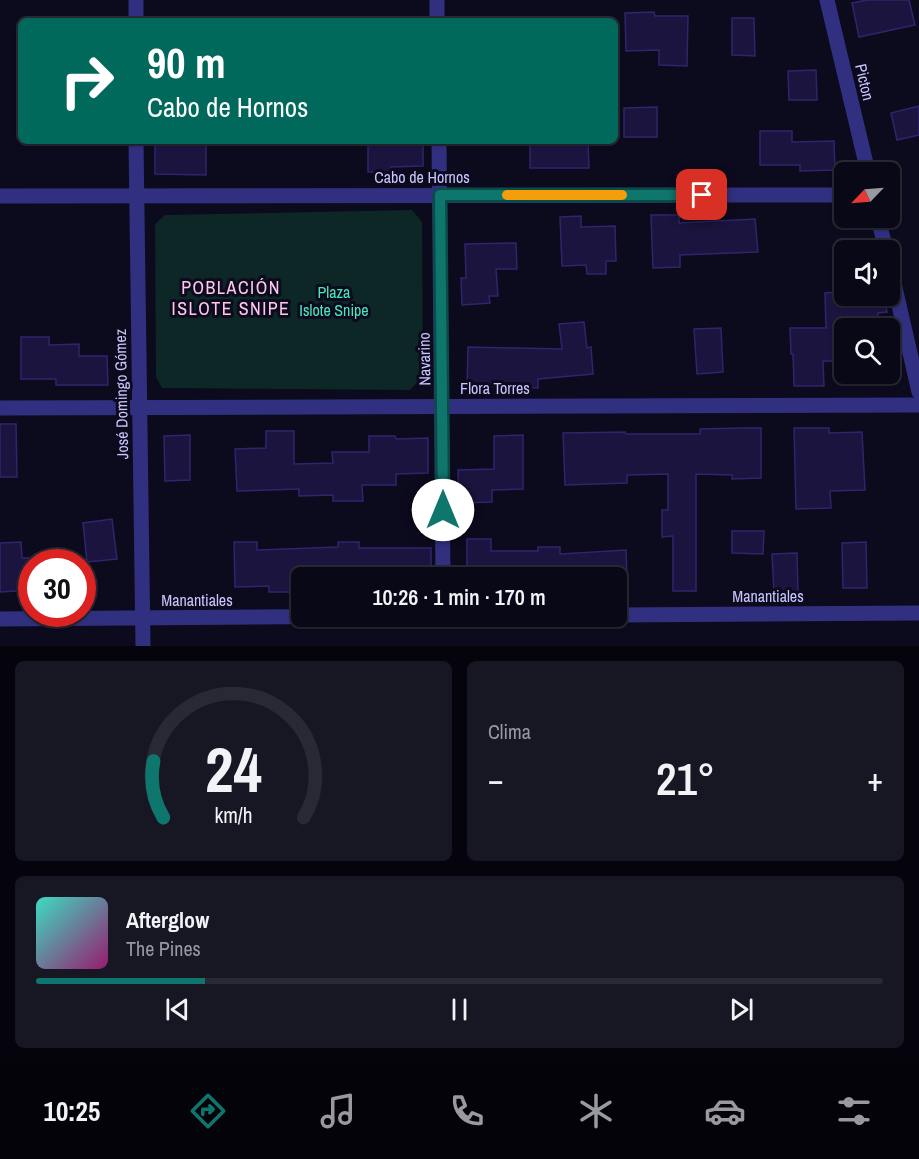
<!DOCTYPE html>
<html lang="es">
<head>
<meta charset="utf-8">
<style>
  :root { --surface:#090816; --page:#171623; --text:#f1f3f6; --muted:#999aa1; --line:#292935; --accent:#0f766e }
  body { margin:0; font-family:"Archivo Narrow",sans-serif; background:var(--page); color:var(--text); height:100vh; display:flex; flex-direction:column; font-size:22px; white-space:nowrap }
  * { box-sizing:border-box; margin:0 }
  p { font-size:20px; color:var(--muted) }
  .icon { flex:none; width:33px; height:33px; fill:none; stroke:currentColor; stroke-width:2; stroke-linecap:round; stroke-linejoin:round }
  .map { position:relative; height:646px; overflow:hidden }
  .side { display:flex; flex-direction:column; gap:15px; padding:15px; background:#05040c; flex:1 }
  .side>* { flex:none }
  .guide { position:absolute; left:18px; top:18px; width:600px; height:126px; border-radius:9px; box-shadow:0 2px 4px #0004,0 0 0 2px var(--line); background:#00695c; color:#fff; overflow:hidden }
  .needle { width:39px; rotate:245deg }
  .buttons { position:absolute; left:834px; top:162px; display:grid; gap:12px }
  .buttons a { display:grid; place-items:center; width:66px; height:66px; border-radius:9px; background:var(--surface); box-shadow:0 2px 4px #0004,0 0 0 2px var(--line); font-size:30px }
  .speed { position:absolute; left:18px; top:549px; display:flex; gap:12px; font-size:30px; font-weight:700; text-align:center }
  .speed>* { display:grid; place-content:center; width:78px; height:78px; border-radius:50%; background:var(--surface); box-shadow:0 2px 4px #0004,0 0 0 2px var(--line); line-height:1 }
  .speed .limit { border:9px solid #d22; background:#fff; color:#111 }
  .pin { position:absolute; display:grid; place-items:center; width:51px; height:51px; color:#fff; margin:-26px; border-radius:12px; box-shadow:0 3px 9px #0006 }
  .me { position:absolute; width:66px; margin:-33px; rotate:0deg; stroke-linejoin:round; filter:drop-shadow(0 0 4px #0008) }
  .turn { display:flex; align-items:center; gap:21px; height:126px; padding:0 30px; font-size:27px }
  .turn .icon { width:78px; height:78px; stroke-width:2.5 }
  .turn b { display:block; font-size:42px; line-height:51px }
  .big { font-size:45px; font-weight:600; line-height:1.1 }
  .side .card { flex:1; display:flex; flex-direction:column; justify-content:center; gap:9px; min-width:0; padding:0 21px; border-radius:9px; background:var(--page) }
  .side .dial { align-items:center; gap:0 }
  .dial svg { height:156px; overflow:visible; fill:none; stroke:var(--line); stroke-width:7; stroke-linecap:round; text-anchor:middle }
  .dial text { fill:var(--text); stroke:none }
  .song { display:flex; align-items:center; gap:18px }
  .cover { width:72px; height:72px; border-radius:9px; background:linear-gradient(135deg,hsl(170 70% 55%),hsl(320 70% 35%)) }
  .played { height:6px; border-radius:3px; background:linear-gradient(90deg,var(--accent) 20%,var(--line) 20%) }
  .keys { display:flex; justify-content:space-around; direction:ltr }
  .heat { display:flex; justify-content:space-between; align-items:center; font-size:33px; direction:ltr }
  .side .tiles { flex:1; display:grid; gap:15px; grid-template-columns:1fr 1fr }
  .card:last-child { grid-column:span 2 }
  .trip { position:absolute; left:291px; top:567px; width:336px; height:60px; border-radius:9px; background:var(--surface); box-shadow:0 2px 4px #0004,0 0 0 2px var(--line); font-weight:600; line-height:60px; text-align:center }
  .tabs { display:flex; height:96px; justify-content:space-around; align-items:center; background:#040309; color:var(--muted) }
  .tabs .icon { width:42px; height:42px }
  .tabs .active { color:var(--accent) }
  .tabs b { font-size:27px; color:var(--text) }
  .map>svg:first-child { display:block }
  .green { fill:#0c2725 }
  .building { fill:#1b143f; stroke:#30246d; stroke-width:1.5 }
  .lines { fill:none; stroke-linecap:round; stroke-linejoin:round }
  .street { stroke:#313080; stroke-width:15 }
  .route-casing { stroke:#0a4d48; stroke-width:15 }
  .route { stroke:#0f766e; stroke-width:10 }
  .slow { stroke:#f59e0b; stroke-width:10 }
  .labels { text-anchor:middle; stroke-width:6; stroke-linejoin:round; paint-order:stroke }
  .street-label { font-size:16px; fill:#cac5ff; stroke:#0c0a1d }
  .park-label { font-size:16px; fill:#48e8bb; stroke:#0c0a1d }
  .neighbourhood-label { font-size:18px; letter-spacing:1.5px; fill:#ffc7ec; stroke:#0c0a1d }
</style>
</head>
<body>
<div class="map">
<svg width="919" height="646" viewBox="0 0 919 646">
  <rect width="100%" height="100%" fill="#0c0a1d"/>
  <polygon class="green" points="412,210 422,222 423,376 410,390 162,388 156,377 155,224 165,215"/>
  <g class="building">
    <polygon points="867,0 909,0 915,25 859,37 852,3"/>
    <polygon points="654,12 655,16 688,16 687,66 659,65 659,50 626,51 625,13"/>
    <polygon points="732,18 754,18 755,56 732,55"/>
    <polygon points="816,70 817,100 789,100 788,71"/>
    <polygon points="919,106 919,135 897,140 891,113"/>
    <polygon points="657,107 657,137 624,137 624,108"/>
    <polygon points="760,131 792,131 792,142 834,141 835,170 800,171 800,165 760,165"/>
    <polygon points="155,141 206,141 206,175 155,174"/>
    <polygon points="368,141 423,141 423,166 391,167 391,172 368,172"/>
    <polygon points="530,141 588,141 589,168 530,168"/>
    <polygon points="651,215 679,215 679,223 755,219 758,252 680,255 680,267 653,268"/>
    <polygon points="581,216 581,227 615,226 616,261 606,261 606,274 587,274 586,265 562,266 560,217"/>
    <polygon points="516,243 517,269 496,269 498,296 489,296 490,303 462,305 461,278 466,278 465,244"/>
    <polygon points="844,292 844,296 884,296 887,312 878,313 878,328 844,328 844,361 823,361 824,386 794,386 793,354 791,354 790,328 826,328 825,293"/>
    <polygon points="584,322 587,348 591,347 593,374 538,379 538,388 467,386 468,347 562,349 559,324"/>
    <polygon points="721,328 723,372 697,374 694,329"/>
    <polygon points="21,337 49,337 49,345 79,344 79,356 107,356 108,385 56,385 56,379 21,379"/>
    <polygon points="0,424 16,424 17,477 0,477"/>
    <polygon points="742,428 761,428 761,478 732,479 732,475 696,474 696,591 673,591 673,536 662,537 662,510 668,510 668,474 627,475 627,483 565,485 563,433 625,432 626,434 700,434 700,429"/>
    <polygon points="794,428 829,428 829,433 862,432 865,490 830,491 831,508 796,509"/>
    <polygon points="266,431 294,431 294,464 333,463 332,452 369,452 369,436 395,436 396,439 428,438 428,473 396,474 396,485 362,485 363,501 333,501 333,495 299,496 299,489 237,491 235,449 266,448"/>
    <polygon points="190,435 190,480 165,481 164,436"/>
    <polygon points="523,435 523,489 492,490 492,502 459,503 458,470 494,469 494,436"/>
    <polygon points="112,519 117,559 87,562 83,523"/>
    <polygon points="732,531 764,531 763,554 732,553"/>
    <polygon points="467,539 491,539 491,551 538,551 538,547 560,547 560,554 626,550 627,578 467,578"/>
    <polygon points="21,542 22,558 32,558 32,590 0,592 0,543"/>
    <polygon points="234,542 257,542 257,550 338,547 338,542 359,542 359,548 431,548 431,578 302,578 302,590 291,592 269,592 269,586 235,587"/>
    <polygon points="866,542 867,588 843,588 842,543"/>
    <polygon points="797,553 798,592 774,593 772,554"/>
  </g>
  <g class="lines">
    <g class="street">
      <polyline points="136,0 136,21"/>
      <polyline points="437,0 437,21"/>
      <polyline points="827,0 868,172"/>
      <polyline points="136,141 143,646"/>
      <polyline points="439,141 443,578"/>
      <polyline points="0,196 844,195"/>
      <polyline points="878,218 886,250"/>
      <polyline points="890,266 919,392"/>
      <polyline points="0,408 919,405"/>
      <polyline points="616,615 919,613"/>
      <polyline points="0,619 394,616"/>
    </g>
  </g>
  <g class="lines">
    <g class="route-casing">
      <polyline id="route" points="443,510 440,195 702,195"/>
    </g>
    <use href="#route" class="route"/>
    <polyline class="slow" points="507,195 622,195"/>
  </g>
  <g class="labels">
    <g class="street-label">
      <text transform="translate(865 82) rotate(77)" y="6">Picton</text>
      <text x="422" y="183">Cabo de Hornos</text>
      <text transform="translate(424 359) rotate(-91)" y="6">Navarino</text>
      <text x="495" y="394">Flora Torres</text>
      <text transform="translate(121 394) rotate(-91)" y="6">José Domingo Gómez</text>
      <text x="768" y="602">Manantiales</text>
      <text x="197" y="606">Manantiales</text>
    </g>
    <g class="park-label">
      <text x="334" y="298">Plaza<tspan x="334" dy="18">Islote Snipe</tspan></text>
    </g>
    <g class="neighbourhood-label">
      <text x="231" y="294">POBLACIÓN<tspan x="231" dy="21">ISLOTE SNIPE</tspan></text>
    </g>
  </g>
</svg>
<div class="buttons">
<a><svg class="needle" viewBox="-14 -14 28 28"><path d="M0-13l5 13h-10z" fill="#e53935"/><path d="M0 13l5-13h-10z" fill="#999aa1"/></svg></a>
<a><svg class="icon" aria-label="sound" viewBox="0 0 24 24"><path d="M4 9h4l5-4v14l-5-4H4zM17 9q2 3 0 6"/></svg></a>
<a><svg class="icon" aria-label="search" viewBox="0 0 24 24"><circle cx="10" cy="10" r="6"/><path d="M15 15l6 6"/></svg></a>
</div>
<div class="speed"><div class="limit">30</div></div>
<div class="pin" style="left:702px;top:195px;background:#d93025"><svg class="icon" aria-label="arrive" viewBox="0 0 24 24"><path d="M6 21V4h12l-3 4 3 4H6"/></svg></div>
<svg class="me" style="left:443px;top:510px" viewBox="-20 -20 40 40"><circle r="19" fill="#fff"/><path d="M0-13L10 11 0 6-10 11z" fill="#0f766e"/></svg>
<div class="trip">10:26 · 1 min · 170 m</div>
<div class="guide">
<div class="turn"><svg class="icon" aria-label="right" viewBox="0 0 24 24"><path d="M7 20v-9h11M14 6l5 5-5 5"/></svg><div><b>90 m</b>Cabo de Hornos</div></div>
</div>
</div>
<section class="side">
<div class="tiles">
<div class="card dial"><svg viewBox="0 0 100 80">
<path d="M14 69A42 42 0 1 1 86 69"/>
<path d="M14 69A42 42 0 0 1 9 40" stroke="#0f766e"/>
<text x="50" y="56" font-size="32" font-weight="700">24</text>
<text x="50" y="72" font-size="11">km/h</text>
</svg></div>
<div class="card"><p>Clima</p>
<div class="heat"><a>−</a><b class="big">21°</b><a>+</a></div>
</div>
<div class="card">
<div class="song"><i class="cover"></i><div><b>Afterglow</b><p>The Pines</p></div></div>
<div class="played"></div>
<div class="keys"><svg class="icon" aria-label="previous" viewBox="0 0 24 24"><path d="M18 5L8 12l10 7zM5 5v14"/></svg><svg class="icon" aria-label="pause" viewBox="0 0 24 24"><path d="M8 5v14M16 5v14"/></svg><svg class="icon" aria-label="next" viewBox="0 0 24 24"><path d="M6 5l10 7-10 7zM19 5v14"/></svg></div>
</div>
</div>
</section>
<nav class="tabs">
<b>10:25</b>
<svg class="icon active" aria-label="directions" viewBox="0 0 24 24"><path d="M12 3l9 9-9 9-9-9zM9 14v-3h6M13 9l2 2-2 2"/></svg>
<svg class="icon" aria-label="music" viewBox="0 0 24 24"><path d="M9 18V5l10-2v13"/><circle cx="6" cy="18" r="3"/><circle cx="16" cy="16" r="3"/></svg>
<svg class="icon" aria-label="phone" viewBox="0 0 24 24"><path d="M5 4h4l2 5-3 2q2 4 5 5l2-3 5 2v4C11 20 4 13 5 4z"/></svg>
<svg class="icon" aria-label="climate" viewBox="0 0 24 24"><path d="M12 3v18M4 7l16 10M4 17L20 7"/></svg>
<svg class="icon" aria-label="car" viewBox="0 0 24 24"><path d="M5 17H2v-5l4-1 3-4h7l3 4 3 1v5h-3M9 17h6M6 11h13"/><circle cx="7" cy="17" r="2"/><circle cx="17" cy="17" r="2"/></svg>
<svg class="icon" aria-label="filters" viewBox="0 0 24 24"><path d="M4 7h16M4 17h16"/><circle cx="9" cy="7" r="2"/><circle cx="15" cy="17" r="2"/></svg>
</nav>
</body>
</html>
